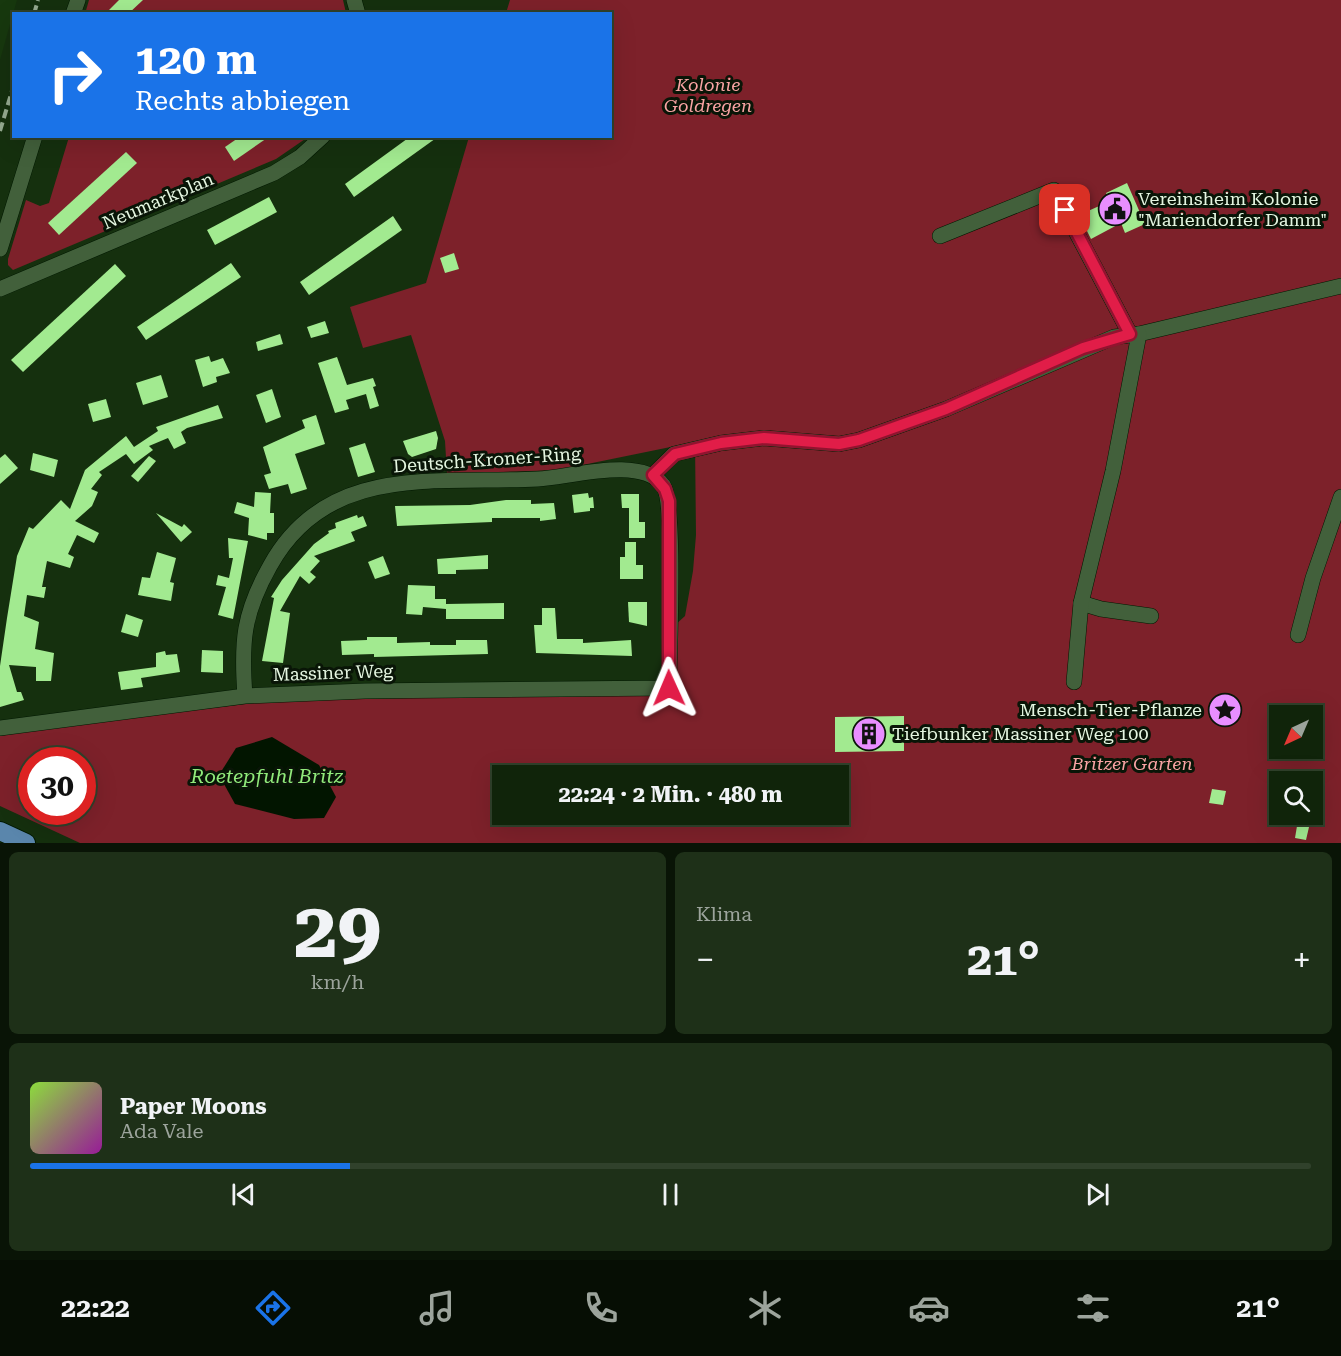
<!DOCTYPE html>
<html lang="de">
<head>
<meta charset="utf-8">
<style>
  :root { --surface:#10240a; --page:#1e3018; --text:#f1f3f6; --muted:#9ca49c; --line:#30412b; --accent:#1a73e8 }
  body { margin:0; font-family:"Roboto Serif",serif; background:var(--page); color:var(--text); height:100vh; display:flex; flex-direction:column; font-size:22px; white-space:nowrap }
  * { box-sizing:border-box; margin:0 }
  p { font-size:20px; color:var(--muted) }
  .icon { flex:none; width:33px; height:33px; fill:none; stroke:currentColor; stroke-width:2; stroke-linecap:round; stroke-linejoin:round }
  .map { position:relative; height:843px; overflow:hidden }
  .panel { display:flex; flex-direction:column; gap:9px; padding:9px; background:#091406; flex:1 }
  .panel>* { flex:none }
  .top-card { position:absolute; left:12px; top:12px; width:600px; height:126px; border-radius:0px; box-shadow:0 6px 24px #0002,0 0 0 2px var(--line); background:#1a73e8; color:#fff; overflow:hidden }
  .needle { width:39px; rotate:224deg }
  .fabs { position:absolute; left:1269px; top:705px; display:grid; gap:12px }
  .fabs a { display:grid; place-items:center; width:54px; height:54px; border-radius:0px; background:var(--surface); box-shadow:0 6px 24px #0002,0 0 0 2px var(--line); font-size:30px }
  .speed { position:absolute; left:18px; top:747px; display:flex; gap:12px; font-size:30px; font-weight:700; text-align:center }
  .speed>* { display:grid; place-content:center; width:78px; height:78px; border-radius:50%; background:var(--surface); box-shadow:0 6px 24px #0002,0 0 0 2px var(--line); line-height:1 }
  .speed .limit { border:9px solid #d22; background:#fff; color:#111 }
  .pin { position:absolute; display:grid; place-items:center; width:51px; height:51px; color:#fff; margin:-26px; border-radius:12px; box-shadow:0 3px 9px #0006 }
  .me { position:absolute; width:66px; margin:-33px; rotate:359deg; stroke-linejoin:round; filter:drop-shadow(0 0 4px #0008) }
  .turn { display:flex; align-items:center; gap:21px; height:126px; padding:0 24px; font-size:27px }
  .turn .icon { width:78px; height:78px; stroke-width:2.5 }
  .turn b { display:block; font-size:42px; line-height:51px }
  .big { font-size:45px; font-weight:700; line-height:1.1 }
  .panel .card { flex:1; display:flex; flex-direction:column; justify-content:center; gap:9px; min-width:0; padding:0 21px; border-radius:9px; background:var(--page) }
  .panel .dial { align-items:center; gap:0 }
  .dial b { font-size:78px; line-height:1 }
  .song { display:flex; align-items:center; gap:18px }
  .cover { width:72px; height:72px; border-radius:9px; background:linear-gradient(135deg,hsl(90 70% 55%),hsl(300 70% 35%)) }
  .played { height:6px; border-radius:3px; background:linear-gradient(90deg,var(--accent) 25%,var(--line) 25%) }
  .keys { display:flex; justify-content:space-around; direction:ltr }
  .heat { display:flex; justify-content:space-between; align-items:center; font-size:33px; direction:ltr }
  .panel .tiles { flex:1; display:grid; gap:9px; grid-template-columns:1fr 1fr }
  .card:last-child { grid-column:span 2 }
  .trip { position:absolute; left:492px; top:765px; width:357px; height:60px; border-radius:0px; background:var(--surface); box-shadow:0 6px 24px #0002,0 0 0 2px var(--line); font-weight:700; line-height:60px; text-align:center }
  .dock { display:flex; height:96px; justify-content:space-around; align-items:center; background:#060e04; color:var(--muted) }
  .dock .icon { width:42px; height:42px }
  .dock .active { color:var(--accent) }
  .dock b { font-size:27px; color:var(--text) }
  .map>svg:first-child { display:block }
  .built { fill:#17380e }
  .green { fill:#7d212a; fill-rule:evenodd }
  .water { fill:#021500 }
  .building { fill:#a2ea90 }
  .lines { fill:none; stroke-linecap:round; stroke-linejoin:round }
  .minor-casing { stroke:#001800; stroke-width:16 }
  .major-casing { stroke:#001800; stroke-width:20 }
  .minor { stroke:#42603b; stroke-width:15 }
  .major { stroke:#5a86ac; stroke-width:18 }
  .rail { stroke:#95aa90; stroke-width:4; stroke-dasharray:9 4.5; stroke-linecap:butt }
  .route-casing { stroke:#92132f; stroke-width:15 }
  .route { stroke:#e11d48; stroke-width:10 }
  .labels { text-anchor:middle; stroke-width:6; stroke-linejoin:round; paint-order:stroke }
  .park-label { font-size:18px; font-style:italic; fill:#faa4a4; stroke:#091507 }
  .poi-label { font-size:18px; fill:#e5f6e1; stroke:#091507; text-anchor:start }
  .street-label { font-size:18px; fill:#e5f6e1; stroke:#091507 }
  .water-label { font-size:20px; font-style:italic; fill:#91ea7b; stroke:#091507 }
</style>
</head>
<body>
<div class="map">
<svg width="1341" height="843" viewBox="0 0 1341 843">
  <rect width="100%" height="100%" fill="#15300e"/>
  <polygon class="built" points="0,0 17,0 0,60"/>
  <g class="green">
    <polygon points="89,0 343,0 346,13 85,14"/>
    <path d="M510,0H1341V843H80L0,806V736L61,726L271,701L674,692V626L685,616L693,571L696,535L695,442L558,470L447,474L445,441L411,335L363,348L350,307L426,283L469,137L610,136V14L506,13ZM1280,716H1312V748H1280ZM32,760H82V812H32ZM502,776H838V814H502ZM1280,782H1312V814H1280Z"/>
    <polygon points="69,137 308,137 276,159 13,270 8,265 8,259 26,200 40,206 49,203"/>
  </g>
  <polygon class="water" points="272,737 319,765 336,797 324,818 294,819 235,804 219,775 236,748"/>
  <g class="building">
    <polygon points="119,0 143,0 128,14 105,14"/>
    <polygon points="241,136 270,136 234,161 225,147"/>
    <polygon points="411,136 439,136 354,197 345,184"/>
    <polygon points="126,152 137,163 59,235 48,223"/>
    <polygon points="1127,183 1145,224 1125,233 1121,223 1091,239 1079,215 1106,203 1105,201 1109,199 1106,193"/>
    <polygon points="269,197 277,212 215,245 207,230"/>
    <polygon points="393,216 402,230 309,295 300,282"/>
    <polygon points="454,253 459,269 445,273 440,258"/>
    <polygon points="231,263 241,277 146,340 137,327"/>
    <polygon points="115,264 126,276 23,372 11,360"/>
    <polygon points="325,321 329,333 311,338 307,327"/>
    <polygon points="280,334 283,344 258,351 256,342"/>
    <polygon points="209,356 211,362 223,358 230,373 216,377 217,382 203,387 195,360"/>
    <polygon points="337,357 347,385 373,378 376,386 373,387 379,406 370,409 366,394 346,400 349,409 335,413 318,363"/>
    <polygon points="161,375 168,397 143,405 136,383"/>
    <polygon points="272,389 281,417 266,423 256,395"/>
    <polygon points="106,399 111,417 93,422 88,404"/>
    <polygon points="218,405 223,418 187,428 181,432 186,443 174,449 168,438 149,446 153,450 134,464 126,454 99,472 102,475 91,489 98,492 92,506 75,521 99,533 94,543 77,535 68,554 74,557 70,568 47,561 42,587 46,587 44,598 27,595 24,616 39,622 35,649 54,653 51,681 36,681 36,667 9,665 17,692 21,692 24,700 0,707 0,666 7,618 17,556 29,527 33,529 61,500 70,509 85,470 126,436 134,447 158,431 156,427"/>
    <polygon points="316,415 325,444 295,454 307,489 291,494 288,484 269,489 264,475 271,473 263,447 305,428 302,420"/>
    <polygon points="436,431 438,438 436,449 412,457 408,454 403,441"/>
    <polygon points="365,443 375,472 358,477 349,448"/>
    <polygon points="33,453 58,460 54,477 30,470"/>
    <polygon points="5,454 18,468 0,484 0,458"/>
    <polygon points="149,456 156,461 138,482 131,476"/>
    <polygon points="255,492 271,493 270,513 274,513 274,533 267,533 267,540 248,535 249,518 234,513 237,502 254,507"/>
    <polygon points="588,493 589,498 593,497 594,508 590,508 590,511 574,513 572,495"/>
    <polygon points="621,494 639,494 639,522 645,522 645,538 629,538 629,508 622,508"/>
    <polygon points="506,500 531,500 531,504 554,503 556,519 540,521 540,518 492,518 492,522 397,526 395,506 470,505"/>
    <polygon points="156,513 182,527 184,524 192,532 181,542"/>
    <polygon points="357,515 358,518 363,516 367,526 351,532 355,541 314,556 320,561 310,572 316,577 309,584 300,576 280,611 290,613 283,663 262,661 274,598 271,597 282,580 314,544 329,533 328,531 336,528 335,523"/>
    <polygon points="228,538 248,541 233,619 218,615 226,587 216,585 218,575 229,578 233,558 229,558"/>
    <polygon points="625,542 636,542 636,565 643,565 643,579 620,579 620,557 625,557"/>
    <polygon points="157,552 176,558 170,582 174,583 171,601 138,595 142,577 150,578"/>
    <polygon points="488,555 488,569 456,570 456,574 438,574 437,559"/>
    <polygon points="383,556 390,574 375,579 368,562"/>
    <polygon points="408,585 435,586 435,599 446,599 446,604 504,603 504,619 446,619 446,609 423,607 422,615 406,614"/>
    <polygon points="628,602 647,602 647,626 629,622"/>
    <polygon points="542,608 555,608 557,639 583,639 583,643 631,640 632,656 536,653 534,625 542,625"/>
    <polygon points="126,614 143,620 138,637 121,632"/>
    <polygon points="367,637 397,637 397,643 430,642 430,645 456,645 456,640 487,640 488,654 374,657 374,654 342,655 341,641 367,640"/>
    <polygon points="202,650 223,651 223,673 201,672"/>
    <polygon points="165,651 166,655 177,654 180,672 141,678 143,687 121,690 118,672 156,667 156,653"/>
    <polygon points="904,716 904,751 835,752 835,717"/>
    <polygon points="1212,789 1226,791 1223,805 1209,803"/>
    <polygon points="1299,814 1312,814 1306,840 1295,838"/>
  </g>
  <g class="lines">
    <g class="minor-casing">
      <g id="minor">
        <polyline points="354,0 358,14"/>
        <polyline points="73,14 78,0"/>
        <polyline points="940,236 1054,190 1130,334"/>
        <polyline points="0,249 35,136"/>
        <polyline points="0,289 274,173 300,157 323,136"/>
        <polyline points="653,475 674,454 721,443 764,438 839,444 859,440 946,409 1114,337 1139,334 1341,286"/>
        <polyline points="1081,603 1101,609 1151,616"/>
        <polyline points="1298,635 1313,578 1341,497"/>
        <polyline points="1074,682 1081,603 1113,471 1139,334"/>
        <path d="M0,728L245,696L365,691L669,688C669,655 676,503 663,485C641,456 571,477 538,479C438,484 327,462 270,566C243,614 241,642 245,696"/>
      </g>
    </g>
    <g class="major-casing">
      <polyline id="major" points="0,831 26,843"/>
    </g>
    <use href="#minor" class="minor"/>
    <use href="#major" class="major"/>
    <g class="rail">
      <polyline points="34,14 38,0"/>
      <polyline points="0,131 14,84"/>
    </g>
  </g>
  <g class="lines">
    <g class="route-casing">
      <polyline id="route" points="669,688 669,501 665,489 653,475 675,454 721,443 764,438 839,444 859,440 946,409 1083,348 1130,334 1065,210"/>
    </g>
    <use href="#route" class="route"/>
  </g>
  <defs>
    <g id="civic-disc" transform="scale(1.725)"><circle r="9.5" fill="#e88eff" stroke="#091507"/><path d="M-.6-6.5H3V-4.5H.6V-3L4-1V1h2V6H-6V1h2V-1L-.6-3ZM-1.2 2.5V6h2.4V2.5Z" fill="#111"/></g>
    <g id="sight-disc" transform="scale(1.725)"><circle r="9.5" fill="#e88eff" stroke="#091507"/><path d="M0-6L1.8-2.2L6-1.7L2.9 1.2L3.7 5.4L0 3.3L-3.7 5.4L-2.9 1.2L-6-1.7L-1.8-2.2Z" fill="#111"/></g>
    <g id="building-disc" transform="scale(1.725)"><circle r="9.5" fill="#e88eff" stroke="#091507"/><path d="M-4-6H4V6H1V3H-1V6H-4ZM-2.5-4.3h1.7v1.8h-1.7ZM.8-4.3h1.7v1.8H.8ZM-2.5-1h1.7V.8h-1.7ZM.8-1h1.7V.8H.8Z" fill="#111"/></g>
  </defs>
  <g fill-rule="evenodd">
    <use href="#civic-disc" x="1115" y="209"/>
    <use href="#sight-disc" x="1225" y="710"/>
    <use href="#building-disc" x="869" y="734"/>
  </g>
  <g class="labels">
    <g class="park-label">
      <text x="708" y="91">Kolonie<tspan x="708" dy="21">Goldregen</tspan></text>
      <text x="1132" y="770">Britzer Garten</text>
    </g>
    <g class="poi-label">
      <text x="1138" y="205">Vereinsheim Kolonie<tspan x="1138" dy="21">"Mariendorfer Damm"</tspan></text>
      <text x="1202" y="716" text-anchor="end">Mensch-Tier-Pflanze</text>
      <text x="892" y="740">Tiefbunker Massiner Weg 100</text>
    </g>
    <g class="street-label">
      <text transform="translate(158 201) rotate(-23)" y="6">Neumarkplan</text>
      <text transform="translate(487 460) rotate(-4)" y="6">Deutsch-Kroner-Ring</text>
      <text transform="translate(333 673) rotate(-2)" y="6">Massiner Weg</text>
    </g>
    <g class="water-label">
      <text x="267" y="783">Roetepfuhl Britz</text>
    </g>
  </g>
</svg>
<div class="fabs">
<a><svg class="needle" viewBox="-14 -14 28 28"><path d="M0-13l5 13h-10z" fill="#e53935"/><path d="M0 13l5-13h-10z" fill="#9ca49c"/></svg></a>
<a><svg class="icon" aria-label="search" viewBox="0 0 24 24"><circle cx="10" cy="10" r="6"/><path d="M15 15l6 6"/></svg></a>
</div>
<div class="speed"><div class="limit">30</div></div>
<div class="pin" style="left:1065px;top:210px;background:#d93025"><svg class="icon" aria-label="arrive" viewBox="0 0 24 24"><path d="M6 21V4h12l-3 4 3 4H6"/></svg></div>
<svg class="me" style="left:669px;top:688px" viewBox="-20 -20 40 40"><path d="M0-17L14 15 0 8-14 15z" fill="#e11d48" stroke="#fff" stroke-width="4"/></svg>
<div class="trip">22:24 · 2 Min. · 480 m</div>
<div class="top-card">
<div class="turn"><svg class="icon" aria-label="right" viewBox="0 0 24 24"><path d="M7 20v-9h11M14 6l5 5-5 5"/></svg><div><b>120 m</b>Rechts abbiegen</div></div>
</div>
</div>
<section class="panel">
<div class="tiles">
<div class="card dial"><b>29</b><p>km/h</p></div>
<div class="card"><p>Klima</p>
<div class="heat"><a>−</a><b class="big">21°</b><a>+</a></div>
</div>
<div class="card">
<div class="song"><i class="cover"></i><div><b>Paper Moons</b><p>Ada Vale</p></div></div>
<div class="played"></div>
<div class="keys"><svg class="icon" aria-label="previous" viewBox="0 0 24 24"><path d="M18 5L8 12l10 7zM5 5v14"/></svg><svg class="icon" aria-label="pause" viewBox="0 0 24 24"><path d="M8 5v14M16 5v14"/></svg><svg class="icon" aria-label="next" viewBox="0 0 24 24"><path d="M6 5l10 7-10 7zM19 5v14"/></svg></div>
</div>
</div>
</section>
<nav class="dock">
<b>22:22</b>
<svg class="icon active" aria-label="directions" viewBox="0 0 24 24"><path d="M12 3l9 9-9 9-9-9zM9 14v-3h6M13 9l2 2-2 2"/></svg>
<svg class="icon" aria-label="music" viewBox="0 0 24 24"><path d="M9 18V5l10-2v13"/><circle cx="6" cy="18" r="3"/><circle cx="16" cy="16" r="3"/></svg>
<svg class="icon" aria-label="phone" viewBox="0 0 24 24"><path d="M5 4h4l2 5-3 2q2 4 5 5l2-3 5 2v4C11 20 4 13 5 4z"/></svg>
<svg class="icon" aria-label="climate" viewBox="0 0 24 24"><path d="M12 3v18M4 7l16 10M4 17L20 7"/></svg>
<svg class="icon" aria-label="car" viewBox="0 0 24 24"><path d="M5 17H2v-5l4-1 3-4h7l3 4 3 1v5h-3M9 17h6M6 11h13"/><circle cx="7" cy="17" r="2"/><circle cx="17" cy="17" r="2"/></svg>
<svg class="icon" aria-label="filters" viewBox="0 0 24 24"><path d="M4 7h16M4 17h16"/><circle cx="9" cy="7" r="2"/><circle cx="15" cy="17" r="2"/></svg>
<b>21°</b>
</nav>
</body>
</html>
